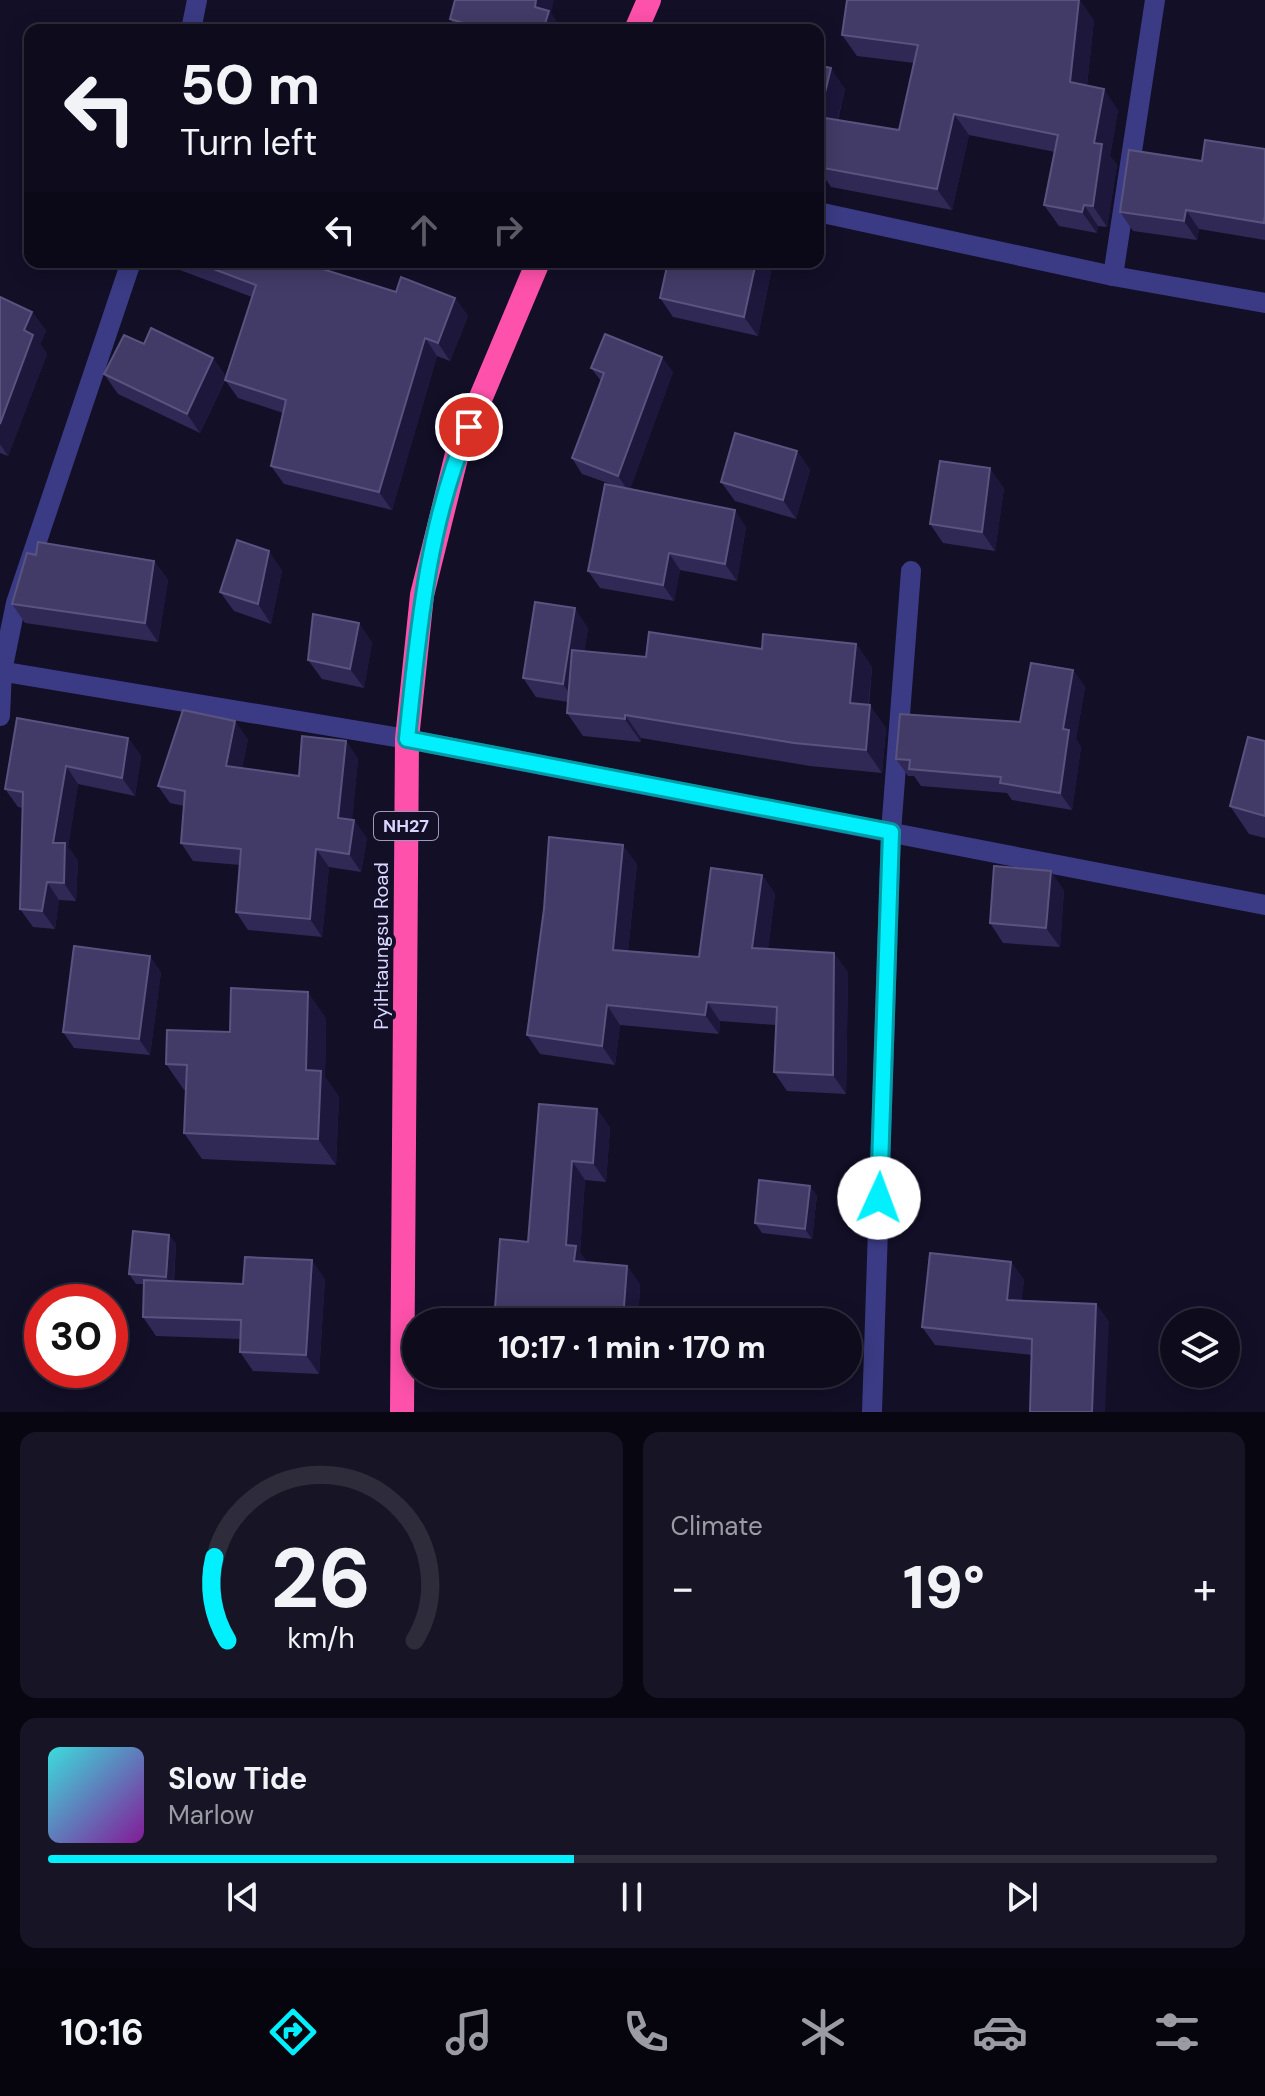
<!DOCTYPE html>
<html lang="en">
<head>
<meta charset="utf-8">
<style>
  :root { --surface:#0e0b1d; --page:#171426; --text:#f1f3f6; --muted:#9b9ba4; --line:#2e2b3b; --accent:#02effe }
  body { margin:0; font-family:"DM Sans",sans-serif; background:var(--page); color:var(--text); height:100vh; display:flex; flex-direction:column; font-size:30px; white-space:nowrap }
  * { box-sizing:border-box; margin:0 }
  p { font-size:26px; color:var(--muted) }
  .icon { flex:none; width:44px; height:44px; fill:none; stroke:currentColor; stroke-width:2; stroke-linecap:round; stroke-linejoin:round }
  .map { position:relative; height:1412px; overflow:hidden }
  .details { display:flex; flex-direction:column; gap:20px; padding:20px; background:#080610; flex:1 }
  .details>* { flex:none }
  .top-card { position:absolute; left:24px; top:24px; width:800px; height:244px; border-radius:16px; box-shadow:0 4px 20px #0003,0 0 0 2px var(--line); background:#0e0b1d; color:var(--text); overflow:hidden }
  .fabs { position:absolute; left:1160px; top:1308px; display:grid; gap:16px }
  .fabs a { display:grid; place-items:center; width:80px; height:80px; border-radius:50%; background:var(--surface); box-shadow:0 4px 20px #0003,0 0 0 2px var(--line); font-size:40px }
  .speed { position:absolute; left:24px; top:1284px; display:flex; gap:16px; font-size:40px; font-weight:700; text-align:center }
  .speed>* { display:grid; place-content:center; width:104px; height:104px; border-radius:50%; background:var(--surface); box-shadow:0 4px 20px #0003,0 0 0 2px var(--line); line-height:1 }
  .speed .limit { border:12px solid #d22; background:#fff; color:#111 }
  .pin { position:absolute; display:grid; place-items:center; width:68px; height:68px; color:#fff; margin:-34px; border:4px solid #fff; border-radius:50%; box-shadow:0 2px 8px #0007 }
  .me { position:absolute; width:88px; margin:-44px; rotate:2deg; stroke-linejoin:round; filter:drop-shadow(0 0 6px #0008) }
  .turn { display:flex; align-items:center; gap:28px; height:168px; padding:0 24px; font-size:36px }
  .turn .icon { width:104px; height:104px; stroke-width:2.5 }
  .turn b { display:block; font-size:56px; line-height:68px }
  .lanes { display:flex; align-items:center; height:76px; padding:0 24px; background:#0003; justify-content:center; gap:40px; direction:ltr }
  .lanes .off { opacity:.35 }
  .big { font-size:60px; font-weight:800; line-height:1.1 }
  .details .widget { flex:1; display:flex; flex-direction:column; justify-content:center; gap:12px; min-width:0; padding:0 28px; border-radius:16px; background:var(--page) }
  .details .dial { align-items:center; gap:0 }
  .dial svg { height:208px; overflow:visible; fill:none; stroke:var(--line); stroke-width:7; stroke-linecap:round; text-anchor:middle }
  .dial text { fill:var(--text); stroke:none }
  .song { display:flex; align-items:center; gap:24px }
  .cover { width:96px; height:96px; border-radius:12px; background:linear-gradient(135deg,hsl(180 70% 55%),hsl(290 70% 35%)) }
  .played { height:8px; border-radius:4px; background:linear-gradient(90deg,var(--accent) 45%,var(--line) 45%) }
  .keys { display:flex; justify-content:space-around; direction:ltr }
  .heat { display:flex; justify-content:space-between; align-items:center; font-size:44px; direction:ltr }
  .details .tiles { flex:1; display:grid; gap:20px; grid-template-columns:1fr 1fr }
  .widget:last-child { grid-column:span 2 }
  .trip { position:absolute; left:402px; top:1308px; width:460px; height:80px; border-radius:40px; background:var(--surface); box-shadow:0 4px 20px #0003,0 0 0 2px var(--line); font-weight:800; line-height:80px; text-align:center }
  .tabs { display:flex; height:128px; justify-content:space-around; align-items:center; background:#06040c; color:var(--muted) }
  .tabs .icon { width:56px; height:56px }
  .tabs .current { color:var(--accent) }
  .tabs b { font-size:36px; color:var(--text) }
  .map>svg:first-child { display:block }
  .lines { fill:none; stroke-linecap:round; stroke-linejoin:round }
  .street { stroke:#3b3b85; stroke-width:20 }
  .highway { stroke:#fe51ab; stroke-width:24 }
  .wall { fill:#302955 }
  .shaded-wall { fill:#1c173b }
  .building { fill:#423b67; stroke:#59547f; stroke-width:2 }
  .route-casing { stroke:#019ba5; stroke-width:20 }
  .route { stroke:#02effe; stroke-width:14 }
  .labels { text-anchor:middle; stroke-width:8; stroke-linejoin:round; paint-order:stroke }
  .shield { fill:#120f27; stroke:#9d9abe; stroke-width:2 }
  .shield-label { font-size:18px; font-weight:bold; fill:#d8d5ff }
  .street-label { font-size:20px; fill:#d8d5ff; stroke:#120f27 }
</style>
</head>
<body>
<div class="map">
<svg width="1265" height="1412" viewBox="0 0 1265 1412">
  <rect width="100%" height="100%" fill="#120f27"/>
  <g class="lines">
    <g class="street">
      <polyline points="191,30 197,0"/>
      <polyline points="818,212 1113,276 1265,303"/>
      <polyline points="1113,276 1155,0"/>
      <polyline points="0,671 407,739 1265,905"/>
      <polyline points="0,716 2,671 16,603 131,262"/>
      <polyline points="872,1412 891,832 911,571"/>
    </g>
    <g class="highway">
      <polyline points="636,30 649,0"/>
      <polyline points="402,1412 407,739 422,595 457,454 538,262"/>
    </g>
  </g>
  <g class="wall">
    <polygon points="551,13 562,30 457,30 450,19"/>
    <polygon points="1094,20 1087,85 1118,110 1110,156 1117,165 1107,227 1098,226 1097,233 1059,226 1044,205 1055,152 969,135 952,210 831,187 820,171 818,171 818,65 845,89 838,120 899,130 914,63 857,56 842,35"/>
    <polygon points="1265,149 1265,240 1199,229 1197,240 1133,231 1120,212 1202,161"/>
    <polygon points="166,262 300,262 396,292 455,298 468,316 450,361 437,356 392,510 284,484 271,466 283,413 238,398 225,380 226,378 200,433 118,394 104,374 144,344 213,358 226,377 252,297 169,266"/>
    <polygon points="773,262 758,336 673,317 660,298"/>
    <polygon points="0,297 32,312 46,331 40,344 47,354 8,456 0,453"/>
    <polygon points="591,368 673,372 630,489 746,527 737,581 680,570 674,601 600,588 588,571 616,486 582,474 572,458 601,381"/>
    <polygon points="797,451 810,470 796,519 735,501 721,482"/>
    <polygon points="1004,488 995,551 943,543 930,524"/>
    <polygon points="36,555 154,561 168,580 158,642 25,623 12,604"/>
    <polygon points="282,570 271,624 234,611 220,592"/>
    <polygon points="588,628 584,652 646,657 856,644 872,667 869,705 886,728 882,773 810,766 641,738 641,742 583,736 567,713 568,702 536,697 523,678"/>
    <polygon points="372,642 364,688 322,679 308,660"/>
    <polygon points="1073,670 1085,687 1076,739 1081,747 1072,810 1012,800 1007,793 921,786 914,776 908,776 896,759 1020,722"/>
    <polygon points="128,738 141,756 135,796 78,784 68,847 78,861 76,901 59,900 55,929 33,927 20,909 23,808 18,807 5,789"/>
    <polygon points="248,739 242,768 299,776 346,741 358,759 352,820 367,838 361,872 329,867 322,937 248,930 236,912 240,865 193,861 181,843 184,806 170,803 158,786"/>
    <polygon points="1265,741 1265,838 1249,834 1230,806"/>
    <polygon points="637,864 628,951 699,957 762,875 775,894 768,949 848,972 846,1094 787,1091 774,1072 776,1025 720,1021 719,1034 620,1025 615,1065 540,1054 527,1035"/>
    <polygon points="1064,890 1060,947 1003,943 990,923"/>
    <polygon points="161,972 150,1055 74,1048 63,1032"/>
    <polygon points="326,1018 325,1077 339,1097 336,1165 202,1159 184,1133 186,1090 184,1090 166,1064 230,1032"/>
    <polygon points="597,1109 610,1128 606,1182 585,1180 580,1252 587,1263 627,1266 640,1285 638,1322 494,1322 528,1242"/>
    <polygon points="817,1195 812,1239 762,1233 755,1223"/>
    <polygon points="169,1235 176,1244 174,1281 243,1284 325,1279 319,1374 253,1371 240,1352 240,1339 156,1336 143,1317 144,1284 136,1284 129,1274"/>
    <polygon points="1011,1262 1024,1280 1021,1300 1096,1304 1109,1322 1032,1355 935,1345 922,1327"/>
  </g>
  <g class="shaded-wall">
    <polygon points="536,0 554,0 551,13 562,30 543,30 535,7"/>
    <polygon points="1080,0 1094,20 1085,103 1070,82"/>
    <polygon points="831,68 845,89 833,138 819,117"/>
    <polygon points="1104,89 1118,110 1110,156 1117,165 1107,227 1093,206 1094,143"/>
    <polygon points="954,114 969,135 952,210 937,189"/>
    <polygon points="1084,205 1098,226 1097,233 1082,212"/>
    <polygon points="1186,210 1199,229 1197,240 1184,221"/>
    <polygon points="756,262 773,262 758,336 744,317"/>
    <polygon points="455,298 468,316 450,361 438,343"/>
    <polygon points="32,312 46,331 40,344 47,354 8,456 0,444 0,424 24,330"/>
    <polygon points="425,338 437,356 392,510 379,492"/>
    <polygon points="662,357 673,372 629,492 618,476"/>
    <polygon points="213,358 226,377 200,433 187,414"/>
    <polygon points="797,451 810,470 796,519 783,500"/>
    <polygon points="990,468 1004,488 995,551 982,532"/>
    <polygon points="735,510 746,527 737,581 725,564"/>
    <polygon points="269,551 282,570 271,624 258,604"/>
    <polygon points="669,553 680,570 674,601 663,585"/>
    <polygon points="154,561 168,580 158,642 145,623"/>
    <polygon points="575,608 588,628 576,703 563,684"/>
    <polygon points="359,623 372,642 364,688 350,669"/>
    <polygon points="856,644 872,667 866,726 850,703"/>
    <polygon points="1073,670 1085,687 1076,739 1081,747 1072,810 1060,793 1063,729"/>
    <polygon points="870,705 886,728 882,773 866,750"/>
    <polygon points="625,715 641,738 641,742 625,719"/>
    <polygon points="235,721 248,739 239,784 226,766"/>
    <polygon points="128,738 141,756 135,796 122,778"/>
    <polygon points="346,741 358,759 351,836 338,818"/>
    <polygon points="66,766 78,784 68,847 78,861 76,901 64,883 53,843"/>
    <polygon points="354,820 367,838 361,872 349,854"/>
    <polygon points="623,845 637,864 626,969 613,950"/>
    <polygon points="316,849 329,867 322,937 310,919"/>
    <polygon points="1051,871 1064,890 1060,947 1046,928"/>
    <polygon points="762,875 775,894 766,967 752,948"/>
    <polygon points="47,882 59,900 55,929 42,911"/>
    <polygon points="834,953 848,972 846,1094 833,1075"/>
    <polygon points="150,956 161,972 150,1055 139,1039"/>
    <polygon points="308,992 326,1018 325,1077 339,1097 336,1165 318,1139 306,1070"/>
    <polygon points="707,1002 720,1021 719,1034 705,1015"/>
    <polygon points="607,1005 620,1025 615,1065 602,1046"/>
    <polygon points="597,1109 610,1128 606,1182 593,1163"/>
    <polygon points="572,1161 585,1180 580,1252 589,1265 574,1261 566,1245"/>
    <polygon points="810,1186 817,1195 812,1239 805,1229"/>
    <polygon points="169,1235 176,1244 173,1287 166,1277"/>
    <polygon points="312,1260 325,1279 319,1374 306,1355"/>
    <polygon points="1011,1262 1024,1280 1020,1318 1007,1300"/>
    <polygon points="627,1266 640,1285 638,1322 624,1322 623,1320"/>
    <polygon points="1096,1304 1109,1322 1105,1412 1092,1412"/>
  </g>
  <g class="building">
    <polygon points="455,0 536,0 535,7 549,11 543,30 487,30 450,19"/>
    <polygon points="847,0 1079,0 1070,82 1104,89 1094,143 1102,144 1093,206 1084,205 1082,212 1044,205 1058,135 954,114 937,189 818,167 818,65 831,68 819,117 899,130 918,45 842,35"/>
    <polygon points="1205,140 1265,149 1265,214 1264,223 1186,210 1184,221 1120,212 1129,150 1202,161"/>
    <polygon points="195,262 300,262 396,292 401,277 455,298 438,343 425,338 379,492 271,466 286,400 225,380 256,285"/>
    <polygon points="668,262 756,262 744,317 660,298"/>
    <polygon points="0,297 32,312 24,330 33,335 0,424"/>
    <polygon points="151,328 213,358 187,414 104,374 124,335 144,344"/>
    <polygon points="605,334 662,357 618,476 572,458 604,373 591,368"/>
    <polygon points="735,433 797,451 783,500 721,482"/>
    <polygon points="940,461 990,468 982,532 930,524"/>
    <polygon points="605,484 735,510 725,564 669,553 663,585 588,571"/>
    <polygon points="237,540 269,551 258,604 220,592"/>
    <polygon points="38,542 154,561 145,623 12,604 27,553 36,555"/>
    <polygon points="535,602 575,608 563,684 523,678"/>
    <polygon points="313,614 359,623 350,669 308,660"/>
    <polygon points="649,632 762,649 763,634 856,644 850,703 870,705 866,750 794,743 625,715 625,719 567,713 572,650 646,657"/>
    <polygon points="1031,663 1073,670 1063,729 1069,730 1060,793 1000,783 1001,777 909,769 910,760 896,759 900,714 1020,722"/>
    <polygon points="183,710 235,721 226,766 299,776 302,736 346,741 338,818 354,820 349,854 316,849 310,919 236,912 241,849 181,843 185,791 158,786"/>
    <polygon points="17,718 128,738 122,778 66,766 53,843 65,843 64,883 47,882 42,911 20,909 23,792 5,789"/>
    <polygon points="1248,737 1265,741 1265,816 1230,806"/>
    <polygon points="549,837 623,845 613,950 699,957 711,868 762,875 752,948 834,953 833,1075 774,1072 777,1007 707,1002 705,1015 607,1005 602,1046 527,1035 544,909"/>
    <polygon points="994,866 1051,871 1046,928 990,923"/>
    <polygon points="74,946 150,956 139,1039 63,1032"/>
    <polygon points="231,988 308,992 306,1070 321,1071 318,1139 184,1133 187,1065 166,1064 167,1030 230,1032"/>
    <polygon points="539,1104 597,1109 593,1163 572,1161 566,1245 576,1246 574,1261 627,1266 623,1320 570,1315 570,1322 494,1322 500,1239 528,1242"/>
    <polygon points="759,1180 810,1186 805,1229 755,1223"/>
    <polygon points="133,1231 169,1235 166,1277 129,1274"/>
    <polygon points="930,1253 1011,1262 1007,1300 1096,1304 1092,1412 1030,1412 1032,1339 922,1327"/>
    <polygon points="245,1257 312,1260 306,1355 240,1352 241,1320 143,1317 144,1280 243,1284"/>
  </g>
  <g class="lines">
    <g class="route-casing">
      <path id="route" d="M469,427C427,525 418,634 407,739L891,832L879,1198"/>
    </g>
    <use href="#route" class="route"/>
  </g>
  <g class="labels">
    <rect class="shield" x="374" y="812" width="64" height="28" rx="6"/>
    <g class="shield-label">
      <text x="406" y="832">NH27</text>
    </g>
    <g class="street-label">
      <text transform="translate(381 946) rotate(-90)" y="7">PyiHtaungsu Road</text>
    </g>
  </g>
</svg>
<div class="fabs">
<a><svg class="icon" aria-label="layers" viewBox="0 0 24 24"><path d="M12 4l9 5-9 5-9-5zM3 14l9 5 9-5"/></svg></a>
</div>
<div class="speed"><div class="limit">30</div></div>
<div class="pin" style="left:469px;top:427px;background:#d93025"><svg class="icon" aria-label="arrive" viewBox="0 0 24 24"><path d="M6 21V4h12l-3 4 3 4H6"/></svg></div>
<svg class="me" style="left:879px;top:1198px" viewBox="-20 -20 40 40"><circle r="19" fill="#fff"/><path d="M0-13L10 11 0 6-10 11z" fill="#02effe"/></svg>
<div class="trip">10:17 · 1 min · 170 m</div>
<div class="top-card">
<div class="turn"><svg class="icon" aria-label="left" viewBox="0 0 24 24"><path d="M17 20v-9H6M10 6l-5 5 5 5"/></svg><div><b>50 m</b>Turn left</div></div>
<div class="lanes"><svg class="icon" aria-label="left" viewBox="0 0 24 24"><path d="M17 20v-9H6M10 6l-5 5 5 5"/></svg><svg class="icon off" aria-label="ahead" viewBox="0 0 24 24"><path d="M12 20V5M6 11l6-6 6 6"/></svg><svg class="icon off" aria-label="right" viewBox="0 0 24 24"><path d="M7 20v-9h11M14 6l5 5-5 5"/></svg></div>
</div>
</div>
<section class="details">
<div class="tiles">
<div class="widget dial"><svg viewBox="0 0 100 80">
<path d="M14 69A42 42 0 1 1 86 69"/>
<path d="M14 69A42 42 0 0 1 9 37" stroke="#02effe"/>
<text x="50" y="56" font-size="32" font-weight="700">26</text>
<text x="50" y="72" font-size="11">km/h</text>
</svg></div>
<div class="widget"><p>Climate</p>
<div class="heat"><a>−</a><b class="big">19°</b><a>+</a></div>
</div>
<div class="widget">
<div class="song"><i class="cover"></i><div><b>Slow Tide</b><p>Marlow</p></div></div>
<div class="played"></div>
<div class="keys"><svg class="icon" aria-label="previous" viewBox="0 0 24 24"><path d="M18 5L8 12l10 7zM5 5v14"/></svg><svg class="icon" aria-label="pause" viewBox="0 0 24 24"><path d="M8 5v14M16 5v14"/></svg><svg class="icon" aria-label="next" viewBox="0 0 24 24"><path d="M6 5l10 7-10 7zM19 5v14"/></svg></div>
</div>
</div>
</section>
<nav class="tabs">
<b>10:16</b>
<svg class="icon current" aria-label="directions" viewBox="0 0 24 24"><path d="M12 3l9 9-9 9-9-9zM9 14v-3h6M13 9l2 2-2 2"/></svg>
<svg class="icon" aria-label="music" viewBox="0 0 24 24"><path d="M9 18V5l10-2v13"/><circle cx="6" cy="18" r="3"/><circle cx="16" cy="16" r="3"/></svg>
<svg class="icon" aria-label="phone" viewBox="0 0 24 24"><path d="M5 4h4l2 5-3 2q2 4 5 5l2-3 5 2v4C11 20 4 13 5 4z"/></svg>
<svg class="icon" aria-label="climate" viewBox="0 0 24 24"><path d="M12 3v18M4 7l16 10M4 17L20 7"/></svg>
<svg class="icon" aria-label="car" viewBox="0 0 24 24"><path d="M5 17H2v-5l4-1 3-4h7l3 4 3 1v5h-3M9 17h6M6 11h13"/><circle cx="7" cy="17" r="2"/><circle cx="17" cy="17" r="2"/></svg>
<svg class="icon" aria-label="filters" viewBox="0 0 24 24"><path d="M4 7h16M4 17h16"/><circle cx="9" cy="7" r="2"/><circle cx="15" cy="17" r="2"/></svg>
</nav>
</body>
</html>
